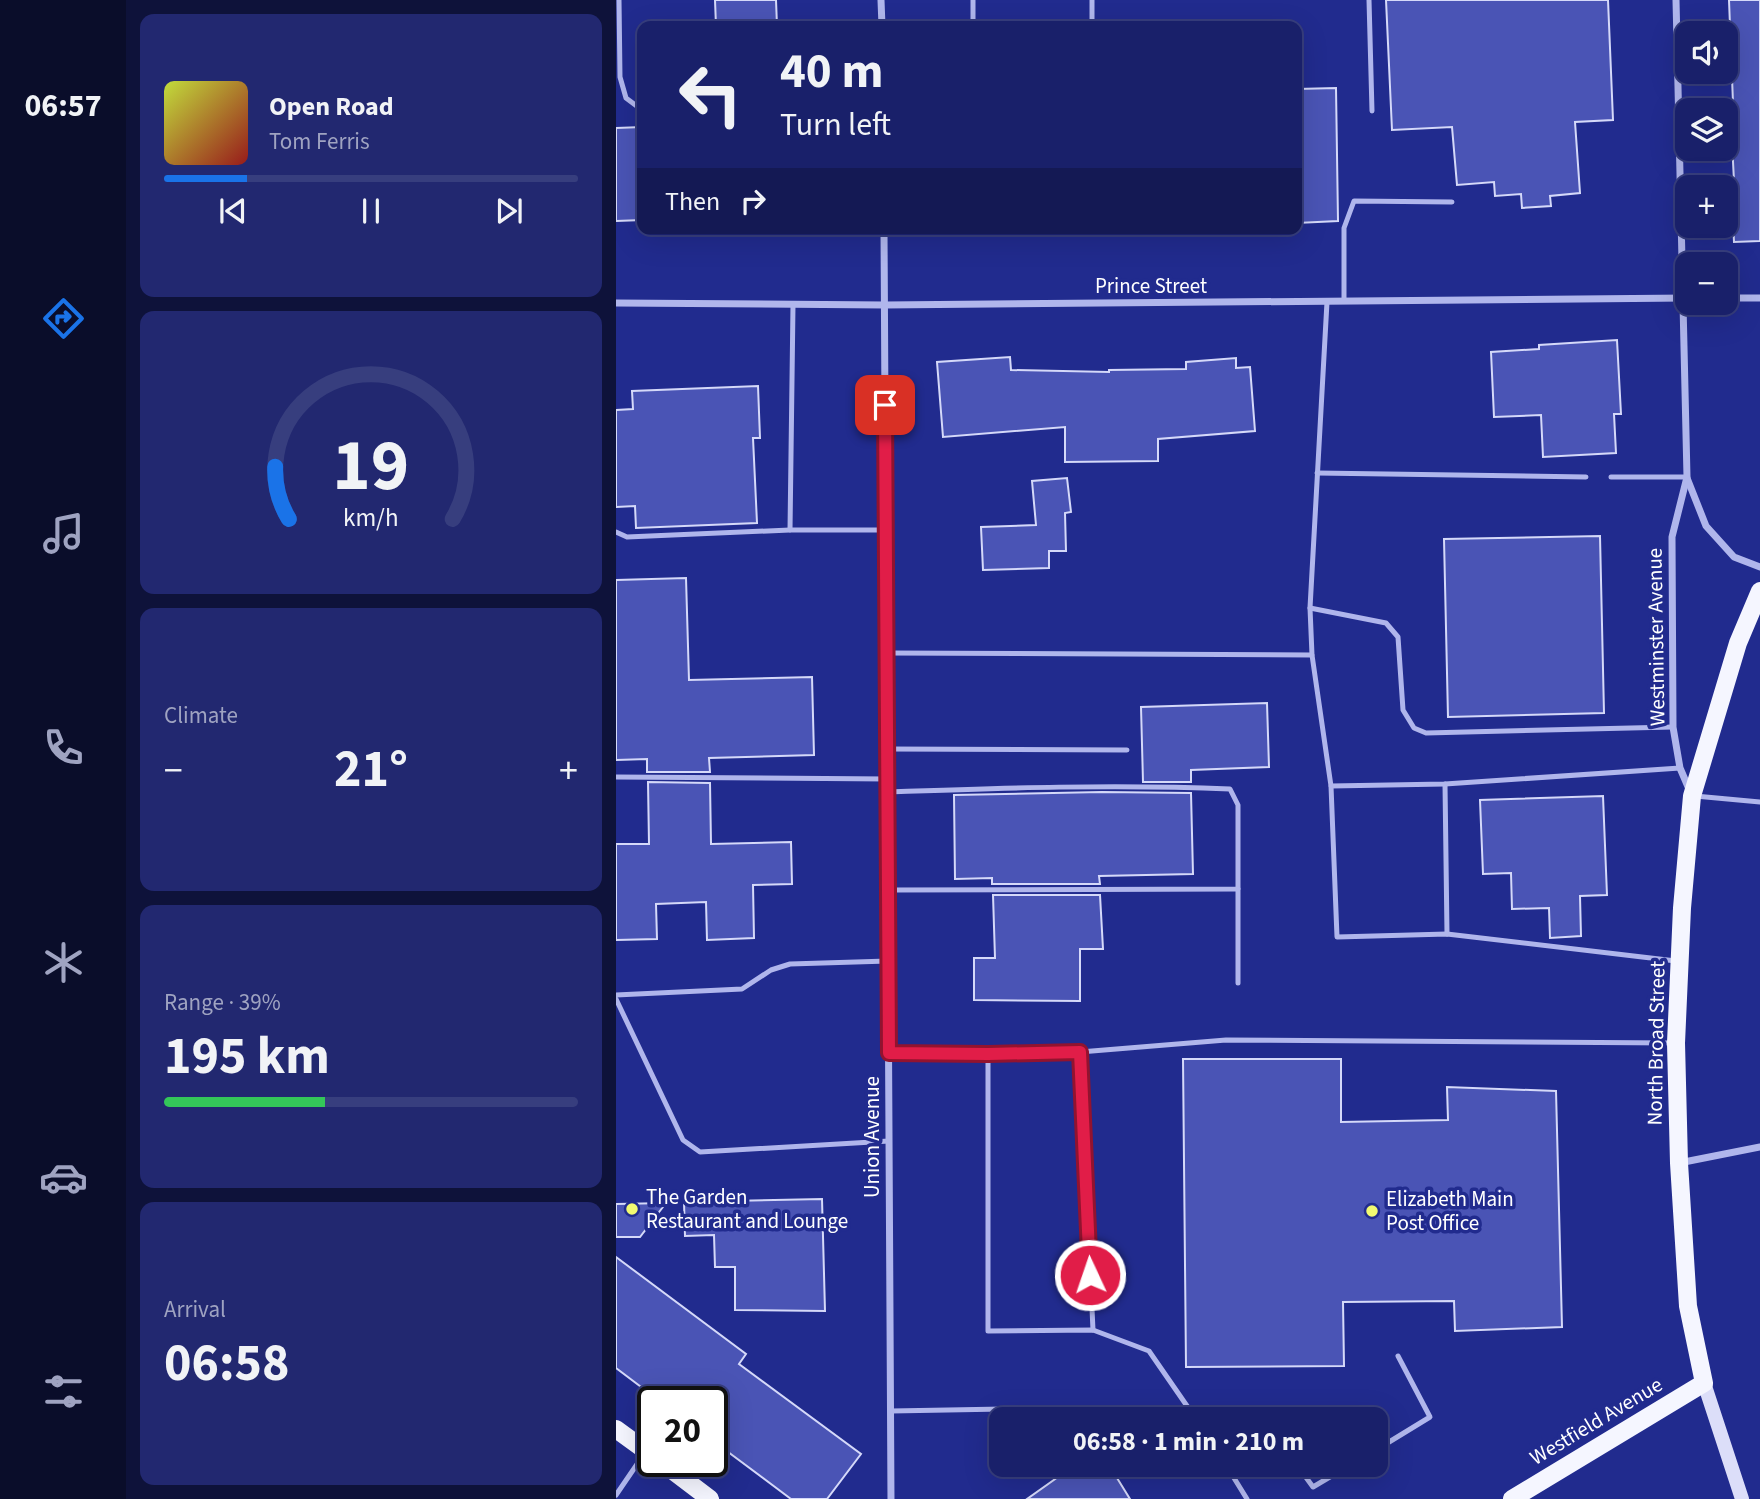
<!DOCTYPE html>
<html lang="en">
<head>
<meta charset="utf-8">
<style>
  :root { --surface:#19206a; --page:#222870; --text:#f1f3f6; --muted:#9fa3c1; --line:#373e7e; --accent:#1a73e8 }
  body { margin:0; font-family:"Source Sans 3",sans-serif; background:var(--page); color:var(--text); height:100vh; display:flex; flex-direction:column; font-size:26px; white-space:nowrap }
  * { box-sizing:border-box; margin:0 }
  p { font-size:23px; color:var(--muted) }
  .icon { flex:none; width:38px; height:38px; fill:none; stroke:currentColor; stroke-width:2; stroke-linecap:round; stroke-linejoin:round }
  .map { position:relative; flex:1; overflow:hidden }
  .drawer { display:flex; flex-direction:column; gap:14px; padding:14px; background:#0e123a; width:490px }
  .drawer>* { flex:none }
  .banner { position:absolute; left:21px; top:21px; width:665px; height:214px; border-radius:14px; box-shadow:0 7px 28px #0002,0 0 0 2px var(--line); background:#19206a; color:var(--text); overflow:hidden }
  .buttons { position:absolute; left:1059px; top:21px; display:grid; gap:14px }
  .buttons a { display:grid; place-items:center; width:63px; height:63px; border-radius:14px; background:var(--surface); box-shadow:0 7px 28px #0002,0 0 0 2px var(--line); font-size:35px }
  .speed { position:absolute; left:21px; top:1386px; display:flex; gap:14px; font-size:35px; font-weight:700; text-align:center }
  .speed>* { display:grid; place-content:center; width:91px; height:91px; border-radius:50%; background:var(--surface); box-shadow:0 7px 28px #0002,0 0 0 2px var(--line); line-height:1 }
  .speed .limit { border:4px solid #111; border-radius:10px; background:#fff; color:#111 }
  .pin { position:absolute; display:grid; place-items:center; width:60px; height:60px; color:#fff; margin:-30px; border-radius:14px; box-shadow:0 4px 10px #0006 }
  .me { position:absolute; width:77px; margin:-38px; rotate:357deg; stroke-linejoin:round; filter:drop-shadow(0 0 5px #0008) }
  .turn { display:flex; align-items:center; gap:24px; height:147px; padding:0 28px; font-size:32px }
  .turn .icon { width:91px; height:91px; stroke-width:2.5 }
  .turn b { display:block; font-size:49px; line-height:60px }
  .then { display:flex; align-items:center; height:66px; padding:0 28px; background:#0003; gap:14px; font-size:26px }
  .big { font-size:52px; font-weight:700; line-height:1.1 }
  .drawer .widget { flex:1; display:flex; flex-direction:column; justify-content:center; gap:10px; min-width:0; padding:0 24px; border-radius:14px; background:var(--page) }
  .drawer .dial { align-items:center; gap:0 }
  .dial svg { height:182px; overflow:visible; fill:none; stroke:var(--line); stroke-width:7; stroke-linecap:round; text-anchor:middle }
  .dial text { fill:var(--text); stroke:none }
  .song { display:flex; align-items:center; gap:21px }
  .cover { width:84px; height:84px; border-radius:10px; background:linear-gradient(135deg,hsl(70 70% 55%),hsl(0 70% 35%)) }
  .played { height:7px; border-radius:4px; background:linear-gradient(90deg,var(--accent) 20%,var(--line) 20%) }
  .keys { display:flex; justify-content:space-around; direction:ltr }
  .heat { display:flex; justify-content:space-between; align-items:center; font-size:38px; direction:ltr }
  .charge { height:10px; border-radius:5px; background:linear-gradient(90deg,#34c759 39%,var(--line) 0) }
  .trip { position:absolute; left:373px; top:1407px; width:399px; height:70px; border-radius:14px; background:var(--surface); box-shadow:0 7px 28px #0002,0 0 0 2px var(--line); font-weight:700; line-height:70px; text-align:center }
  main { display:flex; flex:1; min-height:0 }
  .menu { display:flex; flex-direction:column; width:126px; justify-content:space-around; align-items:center; background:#0a0d2a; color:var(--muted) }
  .menu .icon { width:49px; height:49px }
  .menu .current { color:var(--accent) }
  .menu b { font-size:32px; color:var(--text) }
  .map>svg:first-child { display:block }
  .building { fill:#4a54b5; stroke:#d5d9f9; stroke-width:2 }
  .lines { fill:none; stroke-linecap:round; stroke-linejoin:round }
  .lane { stroke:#b0b6ec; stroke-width:5 }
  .street { stroke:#b0b6ec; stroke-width:7 }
  .secondary { stroke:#dcdef9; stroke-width:14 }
  .primary { stroke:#f5f6ff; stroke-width:18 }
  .route-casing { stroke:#92132f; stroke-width:18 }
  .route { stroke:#e11d48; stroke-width:12 }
  .poi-dot { fill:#f1f971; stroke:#212b8e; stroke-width:2.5 }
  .labels { text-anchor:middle; stroke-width:7; stroke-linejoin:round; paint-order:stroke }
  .street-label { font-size:21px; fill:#fff; stroke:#212b8e }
  .poi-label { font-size:21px; fill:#fff; stroke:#212b8e; text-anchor:start }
</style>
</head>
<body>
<main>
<nav class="menu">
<b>06:57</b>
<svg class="icon current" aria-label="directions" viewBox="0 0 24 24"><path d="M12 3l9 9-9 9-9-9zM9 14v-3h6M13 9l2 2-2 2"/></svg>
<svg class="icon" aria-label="music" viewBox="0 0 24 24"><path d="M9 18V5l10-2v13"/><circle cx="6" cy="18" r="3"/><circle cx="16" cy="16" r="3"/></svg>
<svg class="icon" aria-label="phone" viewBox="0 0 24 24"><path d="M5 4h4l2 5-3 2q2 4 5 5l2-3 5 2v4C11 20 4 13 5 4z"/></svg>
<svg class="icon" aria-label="climate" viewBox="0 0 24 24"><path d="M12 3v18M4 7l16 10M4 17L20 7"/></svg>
<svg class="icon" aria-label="car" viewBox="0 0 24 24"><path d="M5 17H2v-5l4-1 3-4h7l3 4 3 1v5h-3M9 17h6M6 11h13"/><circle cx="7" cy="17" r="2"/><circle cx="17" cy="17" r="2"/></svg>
<svg class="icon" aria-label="filters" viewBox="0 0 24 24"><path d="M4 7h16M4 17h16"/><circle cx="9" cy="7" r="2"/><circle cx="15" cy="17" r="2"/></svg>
</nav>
<section class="drawer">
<div class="widget">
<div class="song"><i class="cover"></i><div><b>Open Road</b><p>Tom Ferris</p></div></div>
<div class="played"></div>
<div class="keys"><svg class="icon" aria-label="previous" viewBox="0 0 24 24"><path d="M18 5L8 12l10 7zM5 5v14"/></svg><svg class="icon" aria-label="pause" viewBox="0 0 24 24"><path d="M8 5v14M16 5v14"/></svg><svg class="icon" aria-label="next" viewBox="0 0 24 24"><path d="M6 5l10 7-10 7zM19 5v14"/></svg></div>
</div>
<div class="widget dial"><svg viewBox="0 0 100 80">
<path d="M14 69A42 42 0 1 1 86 69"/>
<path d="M14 69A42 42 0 0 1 8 46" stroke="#1a73e8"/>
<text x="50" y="56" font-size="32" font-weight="700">19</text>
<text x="50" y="72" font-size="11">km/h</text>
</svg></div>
<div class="widget"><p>Climate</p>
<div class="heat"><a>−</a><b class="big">21°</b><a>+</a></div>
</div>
<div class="widget"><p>Range · 39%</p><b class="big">195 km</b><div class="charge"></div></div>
<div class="widget"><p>Arrival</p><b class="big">06:58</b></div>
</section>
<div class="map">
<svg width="1144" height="1499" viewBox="0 0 1144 1499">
  <rect width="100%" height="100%" fill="#212b8e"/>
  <g class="building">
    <polygon points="99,0 160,0 161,26 100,26"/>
    <polygon points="770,0 992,0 997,120 959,122 964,193 934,196 935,206 906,208 905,194 879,196 878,182 841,185 836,127 776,130"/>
    <polygon points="1113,0 1144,0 1144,241 1118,242 1115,181 1118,181 1114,103 1117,103"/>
    <polygon points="720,88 722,221 681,223 681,89"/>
    <polygon points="26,127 26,220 0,221 0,128"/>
    <polygon points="1001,340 1005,414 998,414 1000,453 927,457 925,415 878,417 875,352 923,349 923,345"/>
    <polygon points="394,357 395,370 493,372 493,370 570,369 570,362 620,358 620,368 634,367 639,431 542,439 542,461 449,462 449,427 327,437 321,362"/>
    <polygon points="142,386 144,438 137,438 141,523 20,528 19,506 0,507 0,410 17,409 16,391"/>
    <polygon points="451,478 455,512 449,513 450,551 433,551 433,568 367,570 365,527 420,525 416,481"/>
    <polygon points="984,536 988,713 832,717 828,539"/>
    <polygon points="70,578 73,680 196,677 198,755 93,758 94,772 31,772 31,759 0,760 0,580"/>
    <polygon points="651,703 653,767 575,770 575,782 527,782 525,707"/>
    <polygon points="32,782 94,783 95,844 175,842 176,884 137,885 138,938 91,940 90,902 40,904 41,939 0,940 0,844 33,844"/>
    <polygon points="486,792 575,793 577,874 483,876 484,884 376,884 376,878 339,879 338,795"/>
    <polygon points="987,796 991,895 964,896 965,936 934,938 933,908 896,909 895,873 867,874 864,800"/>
    <polygon points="377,895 484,895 487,949 464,949 464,1001 358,1000 358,958 379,958"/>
    <polygon points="567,1059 725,1059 725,1122 832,1120 831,1087 940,1091 946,1327 839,1331 838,1301 727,1302 728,1366 570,1367"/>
    <polygon points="206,1199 209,1311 119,1310 119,1267 99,1267 98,1235 69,1236 68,1202"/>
    <polygon points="50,1203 24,1237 0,1237 0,1204"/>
    <polygon points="0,1257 130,1354 123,1364 245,1454 211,1499 175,1499 96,1440 96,1402 45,1402 0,1368"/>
    <polygon points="459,1465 493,1465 514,1499 411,1499"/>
  </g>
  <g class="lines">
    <g class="lane">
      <polyline points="3,0 4,77 10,98 26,110"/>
      <polyline points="357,0 357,26"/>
      <polyline points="753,0 756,111"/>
      <polyline points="476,26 476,0"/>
      <polyline points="728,301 728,228 738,201 836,202"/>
      <polyline points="711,302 694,608 696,655 715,786 829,784 1064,768"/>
      <polyline points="701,473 970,477"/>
      <polyline points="995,477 1071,477"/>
      <polyline points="174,530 177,305"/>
      <polyline points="0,532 11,537 174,530 270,530"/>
      <polyline points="694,608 770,623 782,637 787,710 798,728 810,733 1057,727"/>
      <polyline points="271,653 696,655"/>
      <polyline points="272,749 511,750"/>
      <polyline points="0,777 271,779"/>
      <polyline points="829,784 831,934"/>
      <polyline points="715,786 721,937 831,934 1060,961"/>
      <path d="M272,792C386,788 500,784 614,789L622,805V889L272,890"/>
      <polyline points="1079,796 1144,802"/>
      <polyline points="622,889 622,983"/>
      <polyline points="0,995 126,989 155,970 174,964 272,961"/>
      <polyline points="0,999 67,1140 84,1152 273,1141"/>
      <polyline points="464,1052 477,1330"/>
      <polyline points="273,1053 372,1054 464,1052 610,1040 1057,1043"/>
      <polyline points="372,1054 372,1331 477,1330 533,1351 580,1419"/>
      <polyline points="275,1411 441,1408"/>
      <polyline points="760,1450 814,1417 782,1356"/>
      <polyline points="610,1465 631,1499"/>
      <polyline points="681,1465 697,1487 734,1465"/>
      <polyline points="0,1495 28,1454"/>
    </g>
    <g class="street">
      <polyline points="265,0 266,26"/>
      <polyline points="1060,0 1071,477 1056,537 1057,727 1064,768 1073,789"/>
      <polyline points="268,229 275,1499"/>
      <polyline points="1110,298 1144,298"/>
      <polyline points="0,303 269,305 1071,298"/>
      <polyline points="1071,478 1090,526 1118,557 1144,567"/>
      <polyline points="1063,1163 1144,1147"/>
    </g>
    <polyline class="secondary" points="1088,1383 1126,1499"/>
    <g class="primary">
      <polyline points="0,1429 37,1456"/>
      <polyline points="44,1461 94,1499"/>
      <polyline points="896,1499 1088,1383 1072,1306 1063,1163 1060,1043 1066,908 1076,796 1122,643 1144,591"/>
    </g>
  </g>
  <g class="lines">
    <g class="route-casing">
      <polyline id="route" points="269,405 273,1053 372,1054 464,1052 474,1275"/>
    </g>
    <use href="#route" class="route"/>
  </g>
  <g class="poi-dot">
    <circle cx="16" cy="1209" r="7"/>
    <circle cx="756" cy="1211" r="7"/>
  </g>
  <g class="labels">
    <g class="street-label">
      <text x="535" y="293">Prince Street</text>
      <text transform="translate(1040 637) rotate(-91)" y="7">Westminster Avenue</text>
      <text transform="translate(1040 1043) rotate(-89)" y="7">North Broad Street</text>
      <text transform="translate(256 1137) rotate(-90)" y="7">Union Avenue</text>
      <text transform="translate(980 1421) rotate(-31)" y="7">Westfield Avenue</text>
    </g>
    <g class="poi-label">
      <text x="30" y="1204">The Garden<tspan x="30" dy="24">Restaurant and Lounge</tspan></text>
      <text x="770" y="1206">Elizabeth Main<tspan x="770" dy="24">Post Office</tspan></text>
    </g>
  </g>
</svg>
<div class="buttons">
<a><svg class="icon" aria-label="sound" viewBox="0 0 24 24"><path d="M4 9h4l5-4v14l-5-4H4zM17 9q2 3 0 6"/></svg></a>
<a><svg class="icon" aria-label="layers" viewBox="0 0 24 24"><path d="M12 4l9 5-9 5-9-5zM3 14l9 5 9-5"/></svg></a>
<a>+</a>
<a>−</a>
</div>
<div class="speed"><div class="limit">20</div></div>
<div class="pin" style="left:269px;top:405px;background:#d93025"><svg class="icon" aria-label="arrive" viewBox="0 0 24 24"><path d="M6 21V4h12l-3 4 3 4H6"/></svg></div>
<svg class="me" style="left:474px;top:1275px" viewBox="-20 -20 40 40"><circle r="17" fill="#e11d48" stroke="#fff" stroke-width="3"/><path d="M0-11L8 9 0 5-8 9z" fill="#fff"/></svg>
<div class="trip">06:58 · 1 min · 210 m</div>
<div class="banner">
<div class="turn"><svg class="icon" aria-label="left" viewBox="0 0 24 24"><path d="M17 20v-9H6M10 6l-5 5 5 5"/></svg><div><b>40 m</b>Turn left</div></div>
<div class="then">Then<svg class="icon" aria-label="right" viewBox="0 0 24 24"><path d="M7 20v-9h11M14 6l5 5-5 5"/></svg></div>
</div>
</div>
</main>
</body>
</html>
